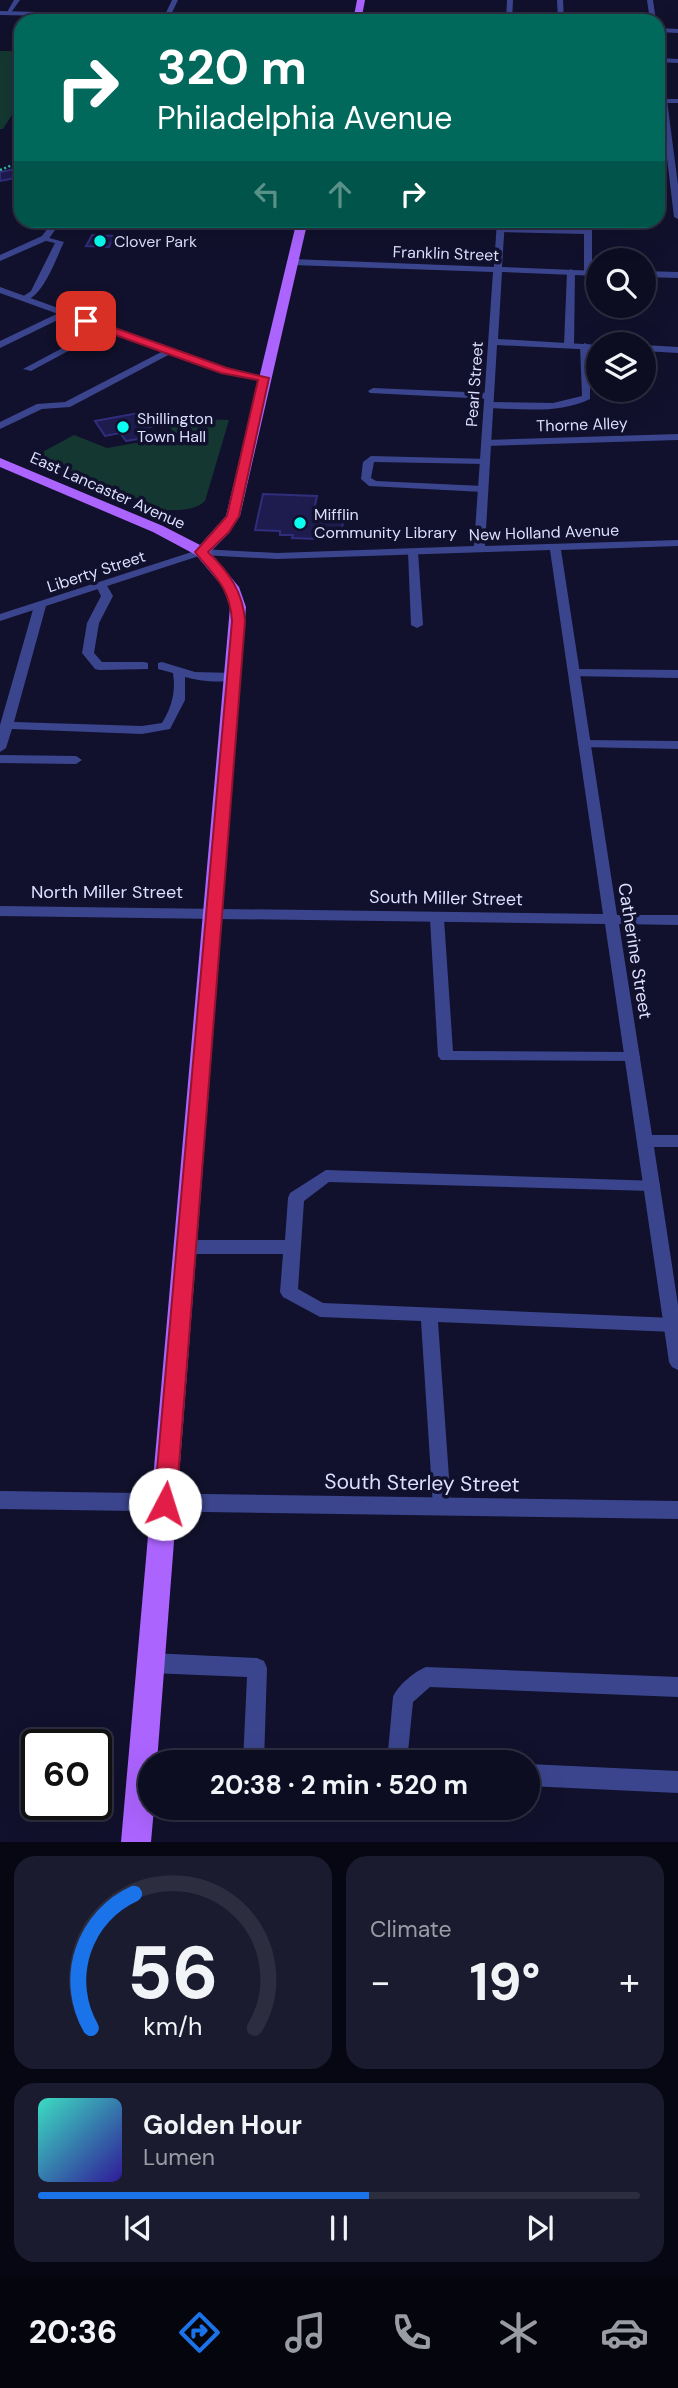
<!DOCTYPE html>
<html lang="en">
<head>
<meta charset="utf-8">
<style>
  :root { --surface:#0d0d22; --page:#1b1b2f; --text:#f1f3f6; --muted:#9a9ca5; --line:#2d2d40; --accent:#1a73e8 }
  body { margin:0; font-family:"DM Sans",sans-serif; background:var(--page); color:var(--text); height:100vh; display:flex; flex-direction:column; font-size:26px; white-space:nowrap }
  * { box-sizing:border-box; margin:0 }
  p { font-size:23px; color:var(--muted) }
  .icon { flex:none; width:38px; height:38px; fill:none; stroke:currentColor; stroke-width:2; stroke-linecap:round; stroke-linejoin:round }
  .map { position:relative; height:1842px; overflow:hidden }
  .drawer { display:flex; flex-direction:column; gap:14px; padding:14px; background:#070713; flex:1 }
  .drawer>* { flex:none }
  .guide { position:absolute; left:14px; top:14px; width:651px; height:214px; border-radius:21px; box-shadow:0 7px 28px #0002,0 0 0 2px var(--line); background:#00695c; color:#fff; overflow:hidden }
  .controls { position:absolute; left:586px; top:248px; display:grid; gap:14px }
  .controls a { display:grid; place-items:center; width:70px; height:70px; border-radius:50%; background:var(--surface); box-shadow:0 7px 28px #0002,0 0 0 2px var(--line); font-size:35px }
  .speed { position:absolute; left:21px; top:1729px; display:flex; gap:14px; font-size:35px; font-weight:700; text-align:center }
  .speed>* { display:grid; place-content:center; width:91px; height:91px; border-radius:50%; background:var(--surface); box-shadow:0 7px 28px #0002,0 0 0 2px var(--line); line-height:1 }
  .speed .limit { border:4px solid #111; border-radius:10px; background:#fff; color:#111 }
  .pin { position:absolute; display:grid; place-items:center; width:60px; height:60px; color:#fff; margin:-30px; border-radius:14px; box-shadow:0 4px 10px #0006 }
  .me { position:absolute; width:77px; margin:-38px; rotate:5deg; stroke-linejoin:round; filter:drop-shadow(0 0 5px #0008) }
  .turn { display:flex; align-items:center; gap:24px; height:147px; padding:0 28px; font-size:32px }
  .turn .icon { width:91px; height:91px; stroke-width:2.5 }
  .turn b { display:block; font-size:49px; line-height:60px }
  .lanes { display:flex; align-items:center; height:66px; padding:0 28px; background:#0003; justify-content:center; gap:35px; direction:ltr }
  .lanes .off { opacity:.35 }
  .big { font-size:52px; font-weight:700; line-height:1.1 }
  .drawer .widget { flex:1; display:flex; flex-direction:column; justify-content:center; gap:10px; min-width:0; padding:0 24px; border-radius:21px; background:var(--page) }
  .drawer .dial { align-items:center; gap:0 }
  .dial svg { height:182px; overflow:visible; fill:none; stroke:var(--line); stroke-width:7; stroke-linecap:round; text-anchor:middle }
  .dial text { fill:var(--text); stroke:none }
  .song { display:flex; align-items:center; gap:21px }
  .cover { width:84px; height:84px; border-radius:10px; background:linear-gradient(135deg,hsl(170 70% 55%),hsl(250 70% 35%)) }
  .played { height:7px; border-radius:4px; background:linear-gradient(90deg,var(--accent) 55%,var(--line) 55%) }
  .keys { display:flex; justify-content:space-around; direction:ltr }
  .heat { display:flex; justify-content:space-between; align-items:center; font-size:38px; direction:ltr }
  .drawer .tiles { flex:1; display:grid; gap:14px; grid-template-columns:1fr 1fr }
  .widget:last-child { grid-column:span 2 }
  .trip { position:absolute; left:138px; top:1750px; width:402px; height:70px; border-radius:35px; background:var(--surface); box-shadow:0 7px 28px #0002,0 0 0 2px var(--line); font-weight:700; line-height:70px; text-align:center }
  .tab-bar { display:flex; height:112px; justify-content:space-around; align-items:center; background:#05050e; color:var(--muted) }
  .tab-bar .icon { width:49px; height:49px }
  .tab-bar .current { color:var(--accent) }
  .tab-bar b { font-size:32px; color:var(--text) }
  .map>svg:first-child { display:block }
  .green { fill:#143831 }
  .building { fill:#1e1c4f; stroke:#302e7c; stroke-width:2 }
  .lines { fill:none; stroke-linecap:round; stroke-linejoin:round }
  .path { stroke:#2dc3a2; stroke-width:2.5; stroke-dasharray:2 2.5; stroke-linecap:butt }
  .service { fill:#3b458e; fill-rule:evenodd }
  .minor { fill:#3b458e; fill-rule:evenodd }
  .tertiary { fill:#3b458e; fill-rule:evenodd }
  .primary { fill:#ac64ff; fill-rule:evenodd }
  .route { fill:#e11d48; stroke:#92132f; stroke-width:2 }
  .poi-dot { fill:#09fff0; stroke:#11112d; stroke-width:2.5 }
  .labels { text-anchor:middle; stroke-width:7; stroke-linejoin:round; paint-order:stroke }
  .far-poi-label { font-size:16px; fill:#dddfff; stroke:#11112d; text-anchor:start }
  .far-street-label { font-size:16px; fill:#dddfff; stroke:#11112d }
  .street-label { font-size:18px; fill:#dddfff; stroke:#11112d }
  .near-street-label { font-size:21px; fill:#dddfff; stroke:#11112d }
</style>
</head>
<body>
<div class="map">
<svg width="678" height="1842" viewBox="0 0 678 1842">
  <rect width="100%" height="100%" fill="#11112d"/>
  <g class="green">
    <polygon points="0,51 21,51 21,101 3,129 0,129"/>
    <path d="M164,418L229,420L205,501C195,511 178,510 165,510L35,456L74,435L107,448L176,436Z"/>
  </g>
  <g class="building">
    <polygon points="20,168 21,177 0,181 0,172"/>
    <polygon points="92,235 114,236 109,247 86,246"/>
    <polygon points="144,412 155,426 139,429 145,438 126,441 120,433 105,436 95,421"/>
    <polygon points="263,494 317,496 313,515 344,516 341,534 318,533 317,539 292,538 293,535 280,535 280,531 255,530"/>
  </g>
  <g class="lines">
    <polyline class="path" points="0,170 15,164 21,158"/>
    <g class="service">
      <polygon points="14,0 20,0 10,14 6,14"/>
      <polygon points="557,0 563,0 564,21 558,21"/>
      <polygon points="658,58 678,59 678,63 658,62"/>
      <rect x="658" y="99" width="20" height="4"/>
      <polygon points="584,220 592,220 592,272 588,275 584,272 584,234 500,232 496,230 500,228 584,229"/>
      <path d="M42,236L64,242C56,258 42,301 22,301V297L31,291L55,243L42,240Z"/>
      <polygon points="571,269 575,272 574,345 569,348 564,345 567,272"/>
      <polygon points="65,310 69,313 68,315 0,348 0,341"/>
      <polygon points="104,326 111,328 31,371 23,369"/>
      <path d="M585,343L590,346V399C559,414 523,409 489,408L484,405L489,402L553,403L582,396L580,346Z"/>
      <polygon points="169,348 174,351 172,353 70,407 42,409 0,429 0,422 37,404 65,402"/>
      <polygon points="373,388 489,393 494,396 489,399 370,393 368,391"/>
      <polygon points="678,434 678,440 486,446 481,443 486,440"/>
      <polygon points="371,456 489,459 489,463 485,464 374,462 371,478 376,481 483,486 488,489 483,492 369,486 361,479 363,462"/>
      <polygon points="413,549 418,552 423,625 417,628 411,625 408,552"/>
      <polygon points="102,583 106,584 113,596 99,623 94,653 102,662 144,662 148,663 148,669 99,670 95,669 82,653 87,623 101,596 96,586"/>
      <path d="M40,603L46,606L14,722L142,726L162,723C172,707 176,691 173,673L158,669V663L162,662L195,672L234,673L240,677C229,685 199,681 185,677V700L170,729L142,734L12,729L6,748L0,752V725L34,606Z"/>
      <polygon points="574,669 678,670 678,678 570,676 568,673"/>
      <polygon points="584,740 678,741 678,749 580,747 578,744 580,741"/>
      <polygon points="0,755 76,756 82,760 76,764 0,763"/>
      <polygon points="437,914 444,919 453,1051 632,1052 637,1053 640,1057 637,1061 441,1060 438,1056 430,919"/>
      <polygon points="326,1170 658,1181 660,1185 658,1189 652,1191 329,1182 304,1201 298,1289 323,1303 673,1318 678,1319 678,1331 673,1332 438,1322 451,1506 449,1512 442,1515 435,1512 433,1506 421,1321 320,1317 283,1297 280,1292 283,1254 186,1254 180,1252 178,1247 180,1242 186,1240 285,1240 288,1198 290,1193"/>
      <polygon points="151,1653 257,1658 264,1661 267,1668 264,1762 243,1762 247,1677 151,1673 144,1670 141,1663 144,1656"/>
      <path d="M426,1667L678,1677V1697L430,1687L413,1702L407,1762H387L393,1697C398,1685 414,1672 426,1667Z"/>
      <polygon points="528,1764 678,1771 678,1793 528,1786"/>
    </g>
    <g class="minor">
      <polygon points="172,0 178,0 168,21 162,21"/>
      <polygon points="507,0 513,0 512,21 506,21"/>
      <polygon points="647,0 653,0 656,21 650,21"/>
      <polygon points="658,28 678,29 678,33 658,32"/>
      <polygon points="658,52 661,54 678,185 678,219 674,217 658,82"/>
      <polygon points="54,220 62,220 48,240 0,261 0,255 42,236"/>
      <polygon points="497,220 505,220 502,267 598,271 598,276 502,272 498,339 600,345 598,350 497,345 485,546 678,540 678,546 561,550 617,915 678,915 678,925 619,924 652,1135 678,1135 678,1147 654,1147 678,1305 678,1370 672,1367 669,1362 605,924 0,916 0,906 603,914 550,550 277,559 202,555 0,621 0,614 201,549 277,553 474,546 493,272 292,265 288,262 292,259 494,267"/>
      <polygon points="644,271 678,272 678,278 644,277"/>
      <polygon points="0,287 227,369 269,378 264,381 222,373 0,293"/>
      <polygon points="644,345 678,347 678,353 644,351"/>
      <polygon points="0,1491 678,1501 678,1519 0,1509"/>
    </g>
    <polygon class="tertiary" points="0,11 298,19 301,21 0,15"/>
    <g class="primary">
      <polygon points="357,0 365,0 361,21 353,21"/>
      <polygon points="297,220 308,220 240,516 229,533 210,552 239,587 246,607 157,1762 150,1762 150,1808 154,1808 151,1842 121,1842 230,607 223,587 196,555 153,532 0,467 0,458 163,526 200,545 226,516"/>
    </g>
  </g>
  <path class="route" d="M82,319H90L227,368L269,378L239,516L229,532L208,552C229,572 243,592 245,621L176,1504L172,1510L165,1513L157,1510L154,1504L232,621C230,587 215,577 195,552L227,516L258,380L221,373L82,323Z"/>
  <g class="poi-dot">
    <circle cx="100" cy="241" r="7"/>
    <circle cx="123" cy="427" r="7"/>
    <circle cx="300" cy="523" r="7"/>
  </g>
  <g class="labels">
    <g class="far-poi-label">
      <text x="114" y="247">Clover Park</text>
      <text x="137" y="424">Shillington<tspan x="137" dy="18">Town Hall</tspan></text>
      <text x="314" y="520">Mifflin<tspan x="314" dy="18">Community Library</tspan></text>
    </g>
    <g class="far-street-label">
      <text transform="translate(446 253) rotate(2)" y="6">Franklin Street</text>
      <text transform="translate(474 384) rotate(-86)" y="6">Pearl Street</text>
      <text transform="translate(582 424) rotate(-2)" y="6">Thorne Alley</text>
      <text transform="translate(108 490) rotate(24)" y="6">East Lancaster Avenue</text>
      <text transform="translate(544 532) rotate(-2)" y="6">New Holland Avenue</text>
      <text transform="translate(96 571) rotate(-18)" y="6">Liberty Street</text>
    </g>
    <g class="street-label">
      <text x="107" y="898">North Miller Street</text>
      <text transform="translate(446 898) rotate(1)" y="6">South Miller Street</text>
      <text transform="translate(635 951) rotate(81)" y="6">Catherine Street</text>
    </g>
    <g class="near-street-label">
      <text transform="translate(422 1483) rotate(1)" y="7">South Sterley Street</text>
    </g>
  </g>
</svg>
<div class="controls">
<a><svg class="icon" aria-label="search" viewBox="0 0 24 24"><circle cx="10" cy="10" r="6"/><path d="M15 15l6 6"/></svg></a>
<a><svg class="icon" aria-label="layers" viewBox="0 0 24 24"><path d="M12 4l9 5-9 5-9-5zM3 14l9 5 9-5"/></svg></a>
</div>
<div class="speed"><div class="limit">60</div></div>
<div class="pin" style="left:86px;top:321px;background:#d93025"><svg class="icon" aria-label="arrive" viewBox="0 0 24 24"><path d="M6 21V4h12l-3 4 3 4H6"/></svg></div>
<svg class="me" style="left:165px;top:1504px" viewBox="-20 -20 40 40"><circle r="19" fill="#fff"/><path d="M0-13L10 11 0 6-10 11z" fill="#e11d48"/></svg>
<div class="trip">20:38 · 2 min · 520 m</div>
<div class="guide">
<div class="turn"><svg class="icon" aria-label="right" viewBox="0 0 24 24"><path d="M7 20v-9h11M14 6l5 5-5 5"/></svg><div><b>320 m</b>Philadelphia Avenue</div></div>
<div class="lanes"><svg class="icon off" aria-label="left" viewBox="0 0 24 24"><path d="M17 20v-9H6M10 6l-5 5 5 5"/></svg><svg class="icon off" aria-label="ahead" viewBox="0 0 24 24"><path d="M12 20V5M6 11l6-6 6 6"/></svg><svg class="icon" aria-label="right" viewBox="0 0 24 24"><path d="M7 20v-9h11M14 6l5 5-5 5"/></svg></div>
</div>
</div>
<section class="drawer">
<div class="tiles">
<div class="widget dial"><svg viewBox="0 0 100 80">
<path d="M14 69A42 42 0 1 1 86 69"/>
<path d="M14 69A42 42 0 0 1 33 10" stroke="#1a73e8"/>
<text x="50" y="56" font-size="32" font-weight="700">56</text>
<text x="50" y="72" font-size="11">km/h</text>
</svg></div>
<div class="widget"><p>Climate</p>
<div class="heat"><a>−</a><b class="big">19°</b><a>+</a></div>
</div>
<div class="widget">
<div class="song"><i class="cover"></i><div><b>Golden Hour</b><p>Lumen</p></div></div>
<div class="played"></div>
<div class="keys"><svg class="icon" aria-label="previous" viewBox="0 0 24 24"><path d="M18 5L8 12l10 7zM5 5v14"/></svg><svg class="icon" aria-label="pause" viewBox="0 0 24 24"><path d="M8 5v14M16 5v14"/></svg><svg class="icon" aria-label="next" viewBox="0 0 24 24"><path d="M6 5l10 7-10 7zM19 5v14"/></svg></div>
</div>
</div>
</section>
<nav class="tab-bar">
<b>20:36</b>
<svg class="icon current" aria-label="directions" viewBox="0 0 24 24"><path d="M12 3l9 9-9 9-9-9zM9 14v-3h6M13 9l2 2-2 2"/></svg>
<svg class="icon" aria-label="music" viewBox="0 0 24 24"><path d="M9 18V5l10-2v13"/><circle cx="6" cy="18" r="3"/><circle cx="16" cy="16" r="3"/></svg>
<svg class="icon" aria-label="phone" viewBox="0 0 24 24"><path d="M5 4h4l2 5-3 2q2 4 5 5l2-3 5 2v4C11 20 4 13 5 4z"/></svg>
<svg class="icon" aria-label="climate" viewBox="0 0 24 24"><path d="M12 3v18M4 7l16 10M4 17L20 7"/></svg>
<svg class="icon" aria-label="car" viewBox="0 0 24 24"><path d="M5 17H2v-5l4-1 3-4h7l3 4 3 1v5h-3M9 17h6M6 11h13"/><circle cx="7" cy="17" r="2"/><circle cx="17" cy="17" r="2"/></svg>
</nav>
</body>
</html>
